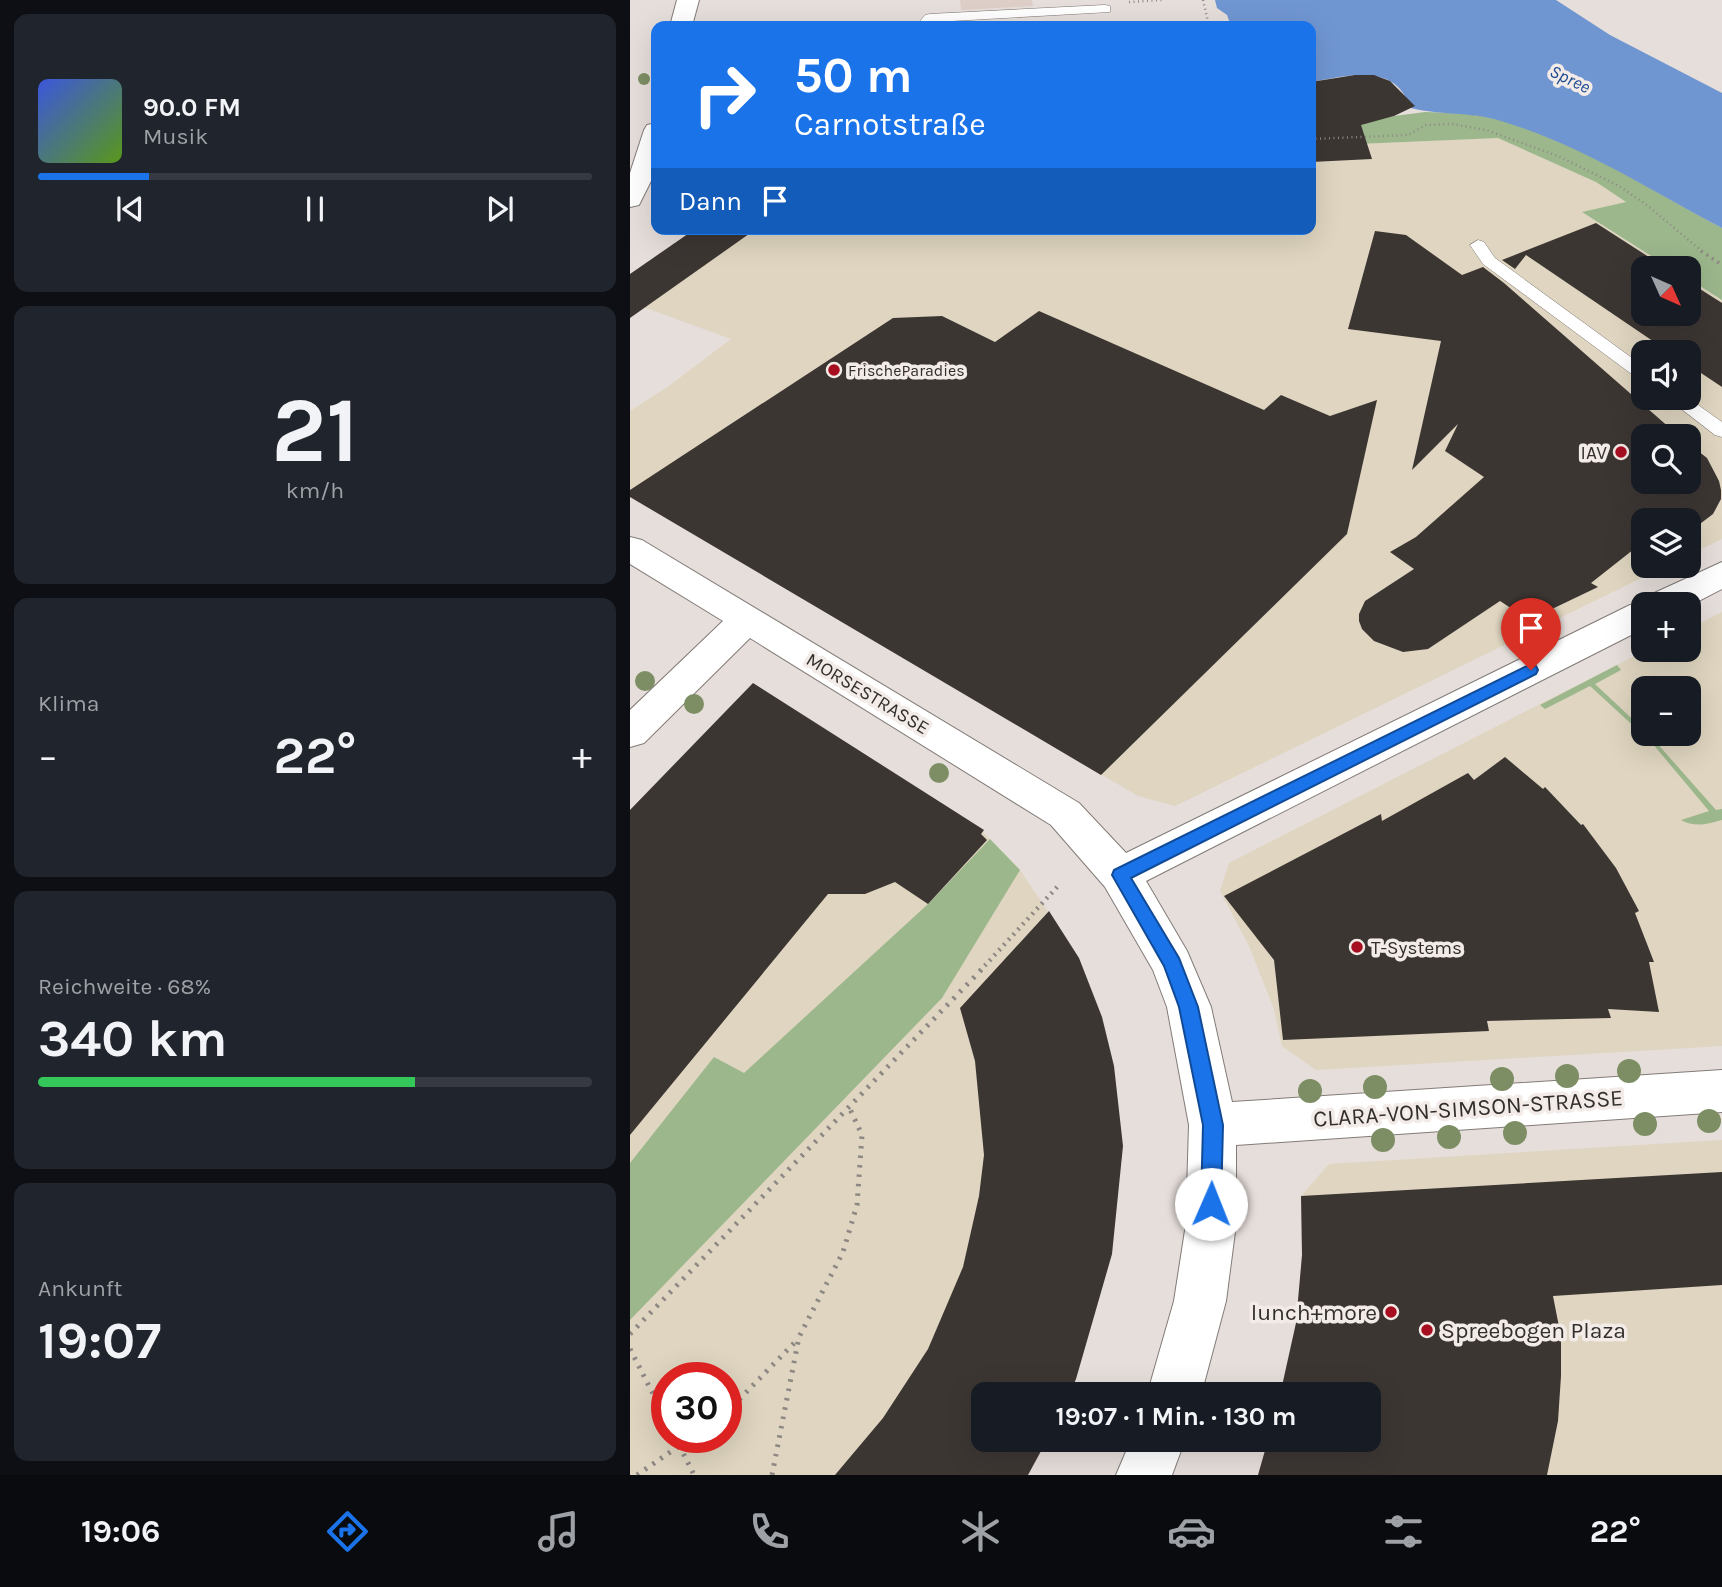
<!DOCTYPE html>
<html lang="de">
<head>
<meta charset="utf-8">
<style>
  :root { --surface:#171b24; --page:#20242c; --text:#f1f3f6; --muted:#9ea1a6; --line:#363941; --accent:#1a73e8 }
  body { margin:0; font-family:Karla,sans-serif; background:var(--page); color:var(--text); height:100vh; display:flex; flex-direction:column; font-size:26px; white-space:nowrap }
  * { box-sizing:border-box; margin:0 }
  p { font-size:23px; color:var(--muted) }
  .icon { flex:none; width:38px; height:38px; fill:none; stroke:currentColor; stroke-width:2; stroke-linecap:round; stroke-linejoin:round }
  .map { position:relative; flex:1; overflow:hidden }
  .panel { display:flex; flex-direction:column; gap:14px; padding:14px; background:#0d0f14; width:630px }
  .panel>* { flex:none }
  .hud { position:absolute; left:21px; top:21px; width:665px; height:214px; border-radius:14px; box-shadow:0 7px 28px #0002; background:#1a73e8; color:#fff; overflow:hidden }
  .needle { width:46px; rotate:135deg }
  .controls { position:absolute; left:1001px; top:256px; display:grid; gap:14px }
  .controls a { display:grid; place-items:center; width:70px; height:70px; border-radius:14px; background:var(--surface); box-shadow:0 7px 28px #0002; font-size:35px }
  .speed { position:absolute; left:21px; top:1362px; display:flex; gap:14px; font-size:35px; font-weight:700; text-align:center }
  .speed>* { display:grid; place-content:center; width:91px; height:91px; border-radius:50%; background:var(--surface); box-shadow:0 7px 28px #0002; line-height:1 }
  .speed .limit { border:10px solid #d22; background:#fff; color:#111 }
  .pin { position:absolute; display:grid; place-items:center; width:60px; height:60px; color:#fff; margin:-72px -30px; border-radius:50% 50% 50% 0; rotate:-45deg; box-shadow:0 0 7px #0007 }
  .pin .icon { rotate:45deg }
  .me { position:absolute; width:77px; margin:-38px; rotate:1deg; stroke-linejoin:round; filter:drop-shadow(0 0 5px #0008) }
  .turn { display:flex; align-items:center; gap:24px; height:147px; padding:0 28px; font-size:32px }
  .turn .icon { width:91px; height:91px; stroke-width:2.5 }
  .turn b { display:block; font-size:49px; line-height:60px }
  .then { display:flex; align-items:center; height:66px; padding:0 28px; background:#0003; gap:14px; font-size:26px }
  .big { font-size:52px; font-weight:700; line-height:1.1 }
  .panel .tile { flex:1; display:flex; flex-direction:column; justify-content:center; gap:10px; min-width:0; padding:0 24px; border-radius:14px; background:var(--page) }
  .panel .dial { align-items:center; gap:0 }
  .dial b { font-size:91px; line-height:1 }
  .song { display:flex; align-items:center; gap:21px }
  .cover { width:84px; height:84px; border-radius:10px; background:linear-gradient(135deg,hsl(230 70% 55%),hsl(90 70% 35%)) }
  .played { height:7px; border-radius:4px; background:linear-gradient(90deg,var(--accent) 20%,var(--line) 20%) }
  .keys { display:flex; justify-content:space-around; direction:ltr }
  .heat { display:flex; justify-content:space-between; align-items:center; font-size:38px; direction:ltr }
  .charge { height:10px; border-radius:5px; background:linear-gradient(90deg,#34c759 68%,var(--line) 0) }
  .trip { position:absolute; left:341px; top:1382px; width:410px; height:70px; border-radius:14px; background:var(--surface); box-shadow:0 7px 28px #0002; font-weight:700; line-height:70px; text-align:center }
  .tabs { display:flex; height:112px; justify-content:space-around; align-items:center; background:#090b0e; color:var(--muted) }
  .tabs .icon { width:49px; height:49px }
  .tabs .current { color:var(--accent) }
  .tabs b { font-size:32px; color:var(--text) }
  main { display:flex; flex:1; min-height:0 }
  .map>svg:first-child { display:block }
  .commercial { fill:#dfd5c0; fill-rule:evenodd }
  .built { fill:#ddcfc7 }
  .green { fill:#9cb78c }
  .water { fill:#7096d2 }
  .building { fill:#3c3633 }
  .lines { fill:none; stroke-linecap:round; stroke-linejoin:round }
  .service-casing { stroke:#827b77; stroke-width:1 }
  .minor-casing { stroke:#827b77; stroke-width:2 }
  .tertiary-casing { stroke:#827b77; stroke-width:2 }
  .path-far3 { stroke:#8e8885; stroke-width:2.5; stroke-dasharray:1 3.5; stroke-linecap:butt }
  .path-far2 { stroke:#8e8885; stroke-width:3.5; stroke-dasharray:2 4.5; stroke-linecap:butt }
  .path-far1 { stroke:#8e8885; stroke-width:4.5; stroke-dasharray:2 5; stroke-linecap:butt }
  .path { stroke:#8e8885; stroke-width:5; stroke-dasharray:2.5 7; stroke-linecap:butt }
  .service { fill:#fff; fill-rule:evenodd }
  .minor { fill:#fff; fill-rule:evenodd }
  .tertiary { fill:#fff; fill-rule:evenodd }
  .tree { fill:#7e8e64 }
  .route { fill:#1a73e8; stroke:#114b97; stroke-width:2 }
  .poi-dot { fill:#a70f21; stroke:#f3ebe7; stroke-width:2.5 }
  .labels { text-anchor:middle; stroke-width:7; stroke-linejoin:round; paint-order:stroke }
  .far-poi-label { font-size:16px; fill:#322f2d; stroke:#f3ebe7; text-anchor:start }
  .far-water-label { font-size:18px; font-style:italic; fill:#1c4a92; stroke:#f3ebe7 }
  .poi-label { font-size:19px; fill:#322f2d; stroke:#f3ebe7; text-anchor:end }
  .street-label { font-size:19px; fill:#322f2d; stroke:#f3ebe7 }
  .near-street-label { font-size:23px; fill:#322f2d; stroke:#f3ebe7 }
  .near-poi-label { font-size:23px; fill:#322f2d; stroke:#f3ebe7; text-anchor:end }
</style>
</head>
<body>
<main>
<section class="panel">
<div class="tile">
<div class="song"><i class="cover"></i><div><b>90.0 FM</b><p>Musik</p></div></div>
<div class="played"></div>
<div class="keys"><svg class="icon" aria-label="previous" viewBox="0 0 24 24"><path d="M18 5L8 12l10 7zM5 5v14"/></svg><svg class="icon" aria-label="pause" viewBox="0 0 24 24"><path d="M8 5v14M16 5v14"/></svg><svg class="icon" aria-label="next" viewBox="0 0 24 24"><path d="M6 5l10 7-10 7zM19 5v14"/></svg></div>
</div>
<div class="tile dial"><b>21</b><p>km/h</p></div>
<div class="tile"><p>Klima</p>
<div class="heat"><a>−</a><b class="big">22°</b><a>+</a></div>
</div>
<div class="tile"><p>Reichweite · 68%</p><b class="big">340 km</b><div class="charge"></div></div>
<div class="tile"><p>Ankunft</p><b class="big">19:07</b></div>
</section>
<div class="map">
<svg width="1092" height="1475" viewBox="0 0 1092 1475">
  <rect width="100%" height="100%" fill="#e6deda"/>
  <g class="commercial">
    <path d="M868,138L966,182L997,203L952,212L1040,268H1013V313H1059V279L1092,300V539L1059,555V520H1013V565H1038L545,806L508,796L0,497V411L39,386L101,339L0,302L65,229H681V146ZM1013,352H1059V397H1013ZM1013,436H1059V481H1013Z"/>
    <path d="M1092,612V1046L686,1070L652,1046L644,1009L619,946L590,891L599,863L1018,649H1059V629ZM1013,688H1059V733H1013Z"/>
    <path d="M123,683L354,830L353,832L390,870L449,958L472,1017L482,1254L446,1379L439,1395H354V1440H417L398,1475H0V810ZM37,1377H96V1437H37Z"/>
    <polygon points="1092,1140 1092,1475 628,1475 638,1440 738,1440 738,1395 650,1395 666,1323 672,1255 671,1196 699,1164"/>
  </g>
  <polygon class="built" points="330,0 402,0 403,6 331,10"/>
  <g class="green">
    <path d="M795,112C820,113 846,113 870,120C949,142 1020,190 1092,228V300L1059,279V268H1040L952,212L996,202L966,182L868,138L681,146V136L764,116Z"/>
    <path d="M987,665L991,670L965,684L1013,729V733H1017L1025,741L1086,810L1092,809V820C1076,824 1066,828 1051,820L1079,811L1022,743L960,686L915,709L910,705Z"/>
    <polygon points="360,839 390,870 312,998 0,1320 0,1163 84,1057 114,1073 298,904"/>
  </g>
  <path class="water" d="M585,0H926L980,35L1092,93V228C1020,190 949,144 871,121C840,111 808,116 777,107L778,102C761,62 714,77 681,82V26H601L597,15L587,8Z"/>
  <g class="building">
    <polygon points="725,75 744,75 760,81 785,106 764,116 731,125 742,159 681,162 681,82"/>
    <polygon points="966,223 1036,268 1013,268 1013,313 1059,313 1059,282 1092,303 1092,387 1059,365 1059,352 1039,352 896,255 885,269 872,260"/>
    <polygon points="65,229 126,229 0,318 0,274"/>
    <polygon points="745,231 776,235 832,275 853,267 874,283 1049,436 1013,436 1013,481 1059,481 1059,444 1077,458 1089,481 1091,490 1091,499 1083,514 1062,530 1059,528 1059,520 1049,520 1037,509 1029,520 1013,520 1013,542 961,583 968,587 899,620 870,601 798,649 773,652 744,641 732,629 729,621 729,614 735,601 784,569 760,552 786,537 854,477 815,451 828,424 782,470 811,341 718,329"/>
    <polygon points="409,311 634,410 651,395 700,416 747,400 717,534 471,775 0,497 0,490 263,318 312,316 365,342"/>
    <polygon points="123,683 354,830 351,834 357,840 298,904 265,882 235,894 198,894 0,1135 0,810"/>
    <polygon points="875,757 913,789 915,787 951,825 953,824 986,868 1009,911 1005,913 1024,962 1019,962 1029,1012 978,1009 981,1018 857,1021 859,1031 653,1040 644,960 594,896 751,814 752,821 838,773 844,780"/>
    <polygon points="419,911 449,958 472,1017 484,1066 493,1146 482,1254 446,1379 439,1395 354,1395 354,1440 417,1440 398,1475 205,1475 253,1418 298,1349 333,1267 349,1196 354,1155 345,1061 330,1008"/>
    <polygon points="1092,1172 1092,1285 923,1296 931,1337 931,1376 928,1421 917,1475 628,1475 638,1440 738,1440 738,1395 650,1395 666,1323 672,1255 671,1196"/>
  </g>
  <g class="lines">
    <g class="service-casing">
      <g id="service">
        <polygon points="475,5 480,6 480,12 304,22 300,26 286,26 295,15 300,14"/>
        <polygon points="848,240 854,242 865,258 1013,366 1013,379 1007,378 853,264 840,245"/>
        <polygon points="1036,397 1057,397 1092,422 1092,437 1085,435"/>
      </g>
    </g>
    <g class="minor-casing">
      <g id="minor">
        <polygon points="0,537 12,540 449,803 496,853 1000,605 1016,602 1020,595 1092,562 1092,589 1059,606 1059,604 1013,604 1013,629 516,881 557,951 581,1007 602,1102 1092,1070 1092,1112 606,1145 606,1224 596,1301 571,1395 517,1395 544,1301 556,1224 559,1125 537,1007 523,970 475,887 421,825 120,638 14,743 0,747 0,710 93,621 0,564"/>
        <polygon points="501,1440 555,1440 542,1475 486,1475"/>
      </g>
    </g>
    <g class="tertiary-casing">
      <g id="tertiary">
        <polygon points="47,0 69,0 62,26 40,26"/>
        <polygon points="26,123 26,171 9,205 0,207 0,173 14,130 17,125"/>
      </g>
    </g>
    <g class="path-far3">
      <polyline points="573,0 579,26"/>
      <polyline points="499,2 532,0"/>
      <polyline points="681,139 778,135 796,125 822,124 856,130 928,156 989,186 1018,206 1074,253"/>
    </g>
    <polyline class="path-far2" points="1071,251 1092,265"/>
    <polyline class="path-far1" points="350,971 428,886"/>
    <g class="path">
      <polyline points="0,1334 352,969"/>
      <polyline points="0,1349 37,1421"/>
      <polyline points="96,1413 169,1338"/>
      <polyline points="45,1437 64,1475"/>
      <polyline points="7,1475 62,1437"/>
      <polyline points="142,1475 169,1337 213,1252 227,1205 232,1135 219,1107"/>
    </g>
    <use href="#service" class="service"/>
    <use href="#minor" class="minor"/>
    <use href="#tertiary" class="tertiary"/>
  </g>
  <g class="tree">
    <circle cx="14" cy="79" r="6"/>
    <circle cx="15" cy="681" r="10"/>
    <circle cx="64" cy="704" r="10"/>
    <circle cx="309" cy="773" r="10"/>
    <circle cx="999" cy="1071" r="12"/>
    <circle cx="937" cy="1076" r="12"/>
    <circle cx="872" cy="1079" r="12"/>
    <circle cx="745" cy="1087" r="12"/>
    <circle cx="680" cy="1091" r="12"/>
    <circle cx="1079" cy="1121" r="12"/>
    <circle cx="1015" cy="1124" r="12"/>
    <circle cx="885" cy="1133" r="12"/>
    <circle cx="819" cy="1137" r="12"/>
    <circle cx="753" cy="1140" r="12"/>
  </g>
  <polygon class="route" points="901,664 906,666 908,670 906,674 501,878 549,958 568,1007 593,1125 591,1204 589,1211 581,1214 574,1211 571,1204 573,1125 549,1007 534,966 482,875 484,870"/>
  <g class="poi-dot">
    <circle cx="204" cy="370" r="7"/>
    <circle cx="991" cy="452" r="7"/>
    <circle cx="727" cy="947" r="7"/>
    <circle cx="761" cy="1312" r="7"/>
    <circle cx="797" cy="1330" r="7"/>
  </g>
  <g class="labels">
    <g class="far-poi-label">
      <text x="218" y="376">FrischeParadies</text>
    </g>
    <g class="far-water-label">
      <text transform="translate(940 79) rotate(26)" y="6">Spree</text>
    </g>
    <g class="poi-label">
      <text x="977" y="459">IAV</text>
      <text x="741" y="954" text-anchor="start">T-Systems</text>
    </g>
    <g class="street-label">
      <text transform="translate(238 693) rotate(31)" y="7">MORSESTRASSE</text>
    </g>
    <g class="near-street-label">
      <text transform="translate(838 1108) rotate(-4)" y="8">CLARA-VON-SIMSON-STRASSE</text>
    </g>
    <g class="near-poi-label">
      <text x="747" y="1320">lunch+more</text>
      <text x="811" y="1338" text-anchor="start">Spreebogen Plaza</text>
    </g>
  </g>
</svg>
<div class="controls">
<a><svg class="needle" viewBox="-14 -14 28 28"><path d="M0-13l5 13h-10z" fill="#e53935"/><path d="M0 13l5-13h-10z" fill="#9ea1a6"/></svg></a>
<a><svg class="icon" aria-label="sound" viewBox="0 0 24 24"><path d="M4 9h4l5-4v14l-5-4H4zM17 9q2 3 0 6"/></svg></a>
<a><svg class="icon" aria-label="search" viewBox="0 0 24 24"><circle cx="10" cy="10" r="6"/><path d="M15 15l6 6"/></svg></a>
<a><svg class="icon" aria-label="layers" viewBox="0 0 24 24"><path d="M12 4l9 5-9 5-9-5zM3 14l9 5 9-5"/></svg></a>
<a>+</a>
<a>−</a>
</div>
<div class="speed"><div class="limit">30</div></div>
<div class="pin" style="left:901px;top:670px;background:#d93025"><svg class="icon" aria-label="arrive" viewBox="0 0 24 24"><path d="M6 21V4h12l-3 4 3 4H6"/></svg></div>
<svg class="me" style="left:581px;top:1204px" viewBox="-20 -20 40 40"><circle r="19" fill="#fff"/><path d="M0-13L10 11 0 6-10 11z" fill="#1a73e8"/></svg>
<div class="trip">19:07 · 1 Min. · 130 m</div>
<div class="hud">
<div class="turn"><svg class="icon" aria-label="right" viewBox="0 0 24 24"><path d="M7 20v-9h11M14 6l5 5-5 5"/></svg><div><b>50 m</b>Carnotstraße</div></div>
<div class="then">Dann<svg class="icon" aria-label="arrive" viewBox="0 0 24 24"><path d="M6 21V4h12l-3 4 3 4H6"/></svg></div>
</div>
</div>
</main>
<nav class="tabs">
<b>19:06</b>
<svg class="icon current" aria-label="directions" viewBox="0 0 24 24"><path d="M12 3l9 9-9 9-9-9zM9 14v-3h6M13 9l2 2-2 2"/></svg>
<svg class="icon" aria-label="music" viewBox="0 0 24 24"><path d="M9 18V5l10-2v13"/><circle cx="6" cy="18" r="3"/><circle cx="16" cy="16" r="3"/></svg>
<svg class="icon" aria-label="phone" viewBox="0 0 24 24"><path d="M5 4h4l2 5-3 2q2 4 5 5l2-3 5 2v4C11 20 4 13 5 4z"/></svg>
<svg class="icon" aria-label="climate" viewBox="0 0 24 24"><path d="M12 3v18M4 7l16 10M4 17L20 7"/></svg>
<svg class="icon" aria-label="car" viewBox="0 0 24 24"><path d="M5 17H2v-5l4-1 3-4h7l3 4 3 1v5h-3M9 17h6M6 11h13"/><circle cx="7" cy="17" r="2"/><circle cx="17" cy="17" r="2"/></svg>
<svg class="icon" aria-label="filters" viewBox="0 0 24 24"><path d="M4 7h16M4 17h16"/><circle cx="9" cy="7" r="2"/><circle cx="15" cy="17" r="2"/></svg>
<b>22°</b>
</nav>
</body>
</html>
